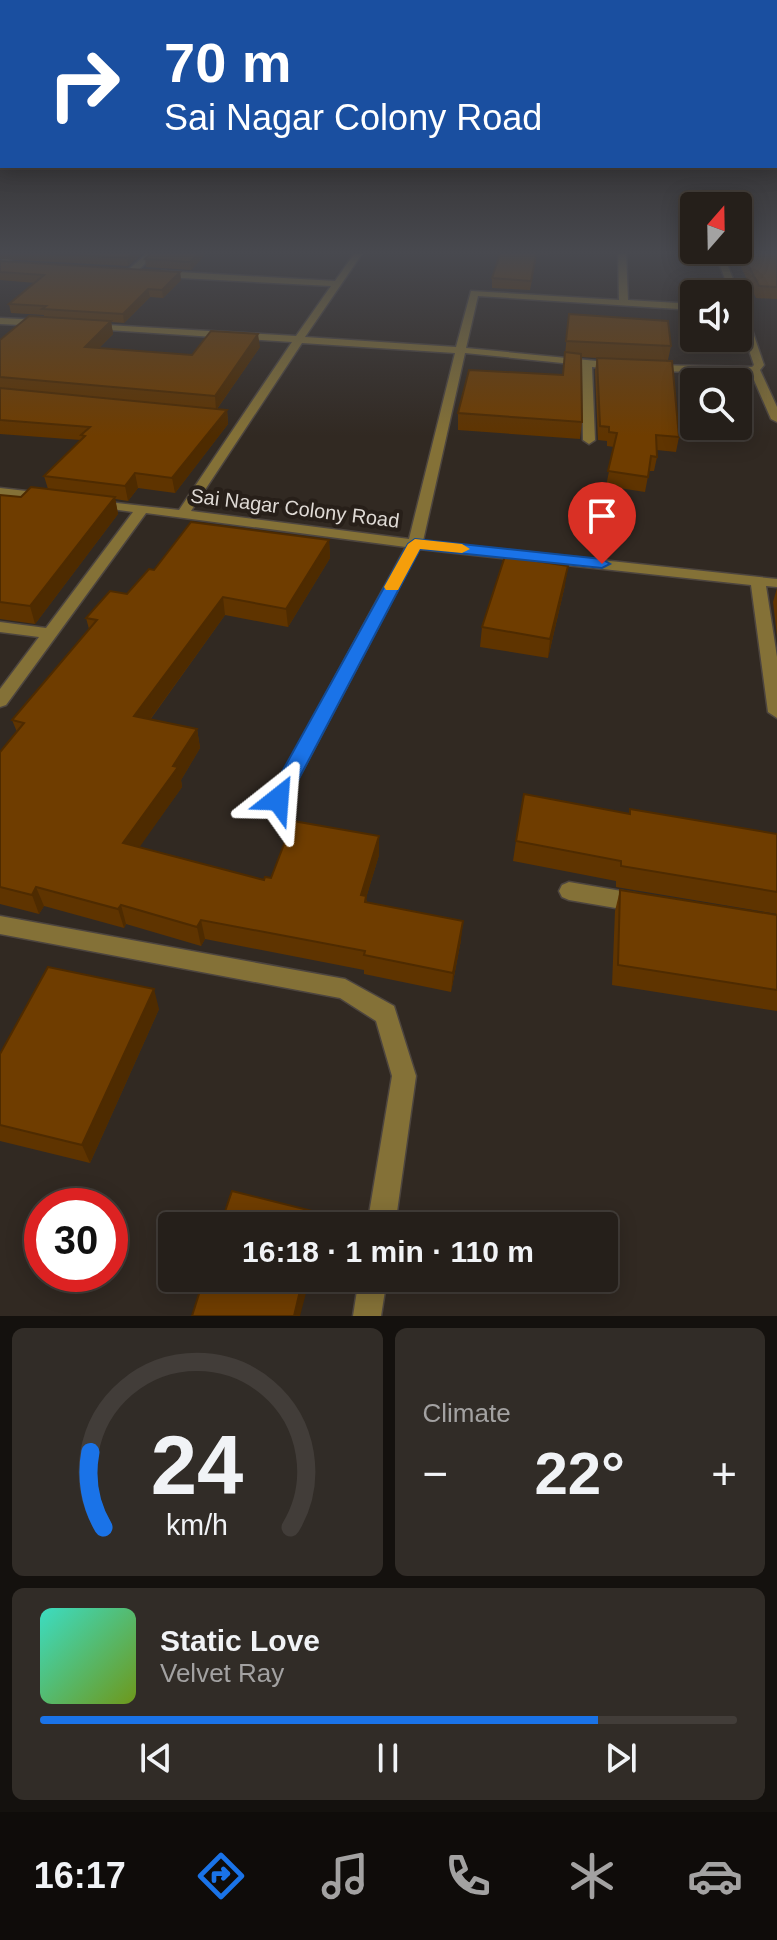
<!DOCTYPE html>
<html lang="en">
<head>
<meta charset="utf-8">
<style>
  :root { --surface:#251f1a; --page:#312c27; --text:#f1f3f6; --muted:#a3a2a2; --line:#423d39; --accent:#1a73e8 }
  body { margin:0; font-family:Arial,sans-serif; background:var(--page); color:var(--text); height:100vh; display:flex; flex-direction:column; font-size:30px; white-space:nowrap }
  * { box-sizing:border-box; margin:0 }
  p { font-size:26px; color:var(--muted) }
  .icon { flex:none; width:44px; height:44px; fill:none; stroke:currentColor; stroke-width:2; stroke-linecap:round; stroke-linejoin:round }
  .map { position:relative; height:1316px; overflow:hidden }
  .side { display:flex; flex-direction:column; gap:12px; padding:12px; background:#14110e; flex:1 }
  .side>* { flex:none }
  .guide { position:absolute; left:0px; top:0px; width:778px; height:168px; box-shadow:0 4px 20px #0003,0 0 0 2px var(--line); background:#1a4fa0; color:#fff; overflow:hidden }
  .needle { width:52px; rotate:20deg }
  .tools { position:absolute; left:680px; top:192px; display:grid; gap:16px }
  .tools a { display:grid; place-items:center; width:72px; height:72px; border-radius:8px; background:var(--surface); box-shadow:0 4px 20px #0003,0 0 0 2px var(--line); font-size:40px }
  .speed { position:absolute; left:24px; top:1188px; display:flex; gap:16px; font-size:40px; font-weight:700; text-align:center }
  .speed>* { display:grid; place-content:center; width:104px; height:104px; border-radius:50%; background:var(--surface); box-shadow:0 4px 20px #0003,0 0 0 2px var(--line); line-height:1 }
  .speed .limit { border:12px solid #d22; background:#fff; color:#111 }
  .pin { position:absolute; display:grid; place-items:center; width:68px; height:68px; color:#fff; margin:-82px -34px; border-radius:50% 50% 50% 0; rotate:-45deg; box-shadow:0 0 8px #0007 }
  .pin .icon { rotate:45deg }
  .me { position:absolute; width:88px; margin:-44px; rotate:28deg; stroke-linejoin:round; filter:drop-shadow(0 0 6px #0008) }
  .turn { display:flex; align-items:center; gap:28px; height:168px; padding:0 32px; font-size:36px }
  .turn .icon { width:104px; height:104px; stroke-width:2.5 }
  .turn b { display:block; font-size:56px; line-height:68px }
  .big { font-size:60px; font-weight:600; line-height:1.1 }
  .side .card { flex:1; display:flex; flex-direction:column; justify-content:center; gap:12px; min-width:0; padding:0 28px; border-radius:12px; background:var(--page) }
  .side .dial { align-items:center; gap:0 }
  .dial svg { height:208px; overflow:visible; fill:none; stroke:var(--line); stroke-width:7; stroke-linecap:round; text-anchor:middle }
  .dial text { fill:var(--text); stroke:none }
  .song { display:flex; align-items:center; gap:24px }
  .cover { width:96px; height:96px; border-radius:12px; background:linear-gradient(135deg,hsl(170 70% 55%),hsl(80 70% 35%)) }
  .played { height:8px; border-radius:4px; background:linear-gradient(90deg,var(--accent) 80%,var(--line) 80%) }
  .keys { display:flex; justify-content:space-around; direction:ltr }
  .heat { display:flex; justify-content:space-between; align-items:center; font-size:44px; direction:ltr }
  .side .tiles { flex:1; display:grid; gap:12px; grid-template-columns:1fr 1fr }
  .card:last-child { grid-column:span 2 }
  .trip { position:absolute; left:158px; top:1212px; width:460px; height:80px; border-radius:8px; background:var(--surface); box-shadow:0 4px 20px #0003,0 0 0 2px var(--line); font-weight:600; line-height:80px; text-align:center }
  .dock { display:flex; height:128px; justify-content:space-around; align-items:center; background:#0f0c0a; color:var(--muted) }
  .dock .icon { width:56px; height:56px }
  .dock .on { color:var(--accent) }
  .dock b { font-size:36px; color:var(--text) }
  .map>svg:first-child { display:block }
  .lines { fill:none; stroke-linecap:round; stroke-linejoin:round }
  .minor-casing { stroke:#4d453f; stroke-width:3 }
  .minor { fill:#847137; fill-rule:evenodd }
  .wall { fill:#5f3400 }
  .shaded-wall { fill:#4e2b00 }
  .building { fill:#6f3d00; stroke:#4e2b00; stroke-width:2 }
  .route { fill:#1a73e8; stroke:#114b97; stroke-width:2 }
  .slow { fill:#f59e0b }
  .labels { text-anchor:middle; stroke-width:8; stroke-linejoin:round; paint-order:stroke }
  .street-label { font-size:20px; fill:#dfdad5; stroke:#271f19 }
</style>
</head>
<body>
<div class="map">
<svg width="777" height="1316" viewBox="0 0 777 1316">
  <rect width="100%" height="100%" fill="#312922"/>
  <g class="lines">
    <g class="minor-casing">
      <g id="minor">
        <polygon points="14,251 24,251 0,267 0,261"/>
        <polygon points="150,251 159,251 134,274 128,274 128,270"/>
        <path d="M356,251H364L305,337L456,347L471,291L619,300L618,251H626L628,300L694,304V310L478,296L466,348L617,363L622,366L617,369L592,367L595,440L589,444L583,440L582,365L465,353L423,541L777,579V587L766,586L777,657V718L768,712L751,585L419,549L285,804L278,806L271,804L269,799L406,547L146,513L6,705L0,707V689L39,637L0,632V622L46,628L133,512L90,506V500L179,510L292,342L93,329L88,326L90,324L296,336L331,286L162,277L158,274L162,271L335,281ZM302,343L455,353L409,539L191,511Z"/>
        <polygon points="714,251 722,251 739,294 738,296 731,294"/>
        <polygon points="738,300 743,303 764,365 760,370 777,407 777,422 771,419 751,373 652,371 647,368 652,365 752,367 754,365 738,317"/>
        <polygon points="0,318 42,320 47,323 42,326 0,324"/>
        <polygon points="0,488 44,493 50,497 44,501 0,496"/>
        <polygon points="569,882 639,894 646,897 649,903 646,909 639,912 569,900 562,897 559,891 562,885"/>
        <polygon points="0,916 345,979 394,1006 416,1076 395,1226 367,1226 392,1076 376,1021 340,998 0,934"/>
        <polygon points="359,1278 387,1278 381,1316 353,1316"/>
      </g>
    </g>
    <use href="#minor" class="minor"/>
  </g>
  <g class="wall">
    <polygon points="0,251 145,251 128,266 0,259"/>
    <polygon points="209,251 191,270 146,267 145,259"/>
    <polygon points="499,251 548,251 548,255 537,254 530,290 492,288 492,278 501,252"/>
    <polygon points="724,251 777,251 777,299 756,298 735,255 727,255"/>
    <polygon points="0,261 180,272 181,280 163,298 150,297 124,323 111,322 113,334 99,348 192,355 260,347 217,409 227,410 228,424 175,493 138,488 128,501 115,499 118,514 35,624 0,619 0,495 21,497 48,489 44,476 81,440 0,434 0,340 44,317 44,315 11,313 9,304 35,283 0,280"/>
    <polygon points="569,314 671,346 668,360 679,437 676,452 657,450 657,457 654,471 649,471 645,492 606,486 614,447 607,446 607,441 598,440 595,371 597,358 581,357 582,422 580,439 458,430 458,413 563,375"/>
    <polygon points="329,540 330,558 288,627 225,615 150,720 197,729 200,748 181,780 182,787 139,847 264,880 271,878 379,836 379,855 366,898 367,903 461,940 451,992 364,974 364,970 205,939 201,946 126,924 124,928 44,906 39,914 0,904 0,752 17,732 12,720 89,629 86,618 127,594 154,570"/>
    <polygon points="565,585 548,658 480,647 482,627"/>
    <polygon points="777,588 777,636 773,602"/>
    <polygon points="630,809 777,834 777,914 616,887 616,881 513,861 516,841 629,814"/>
    <polygon points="620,890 777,915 777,1011 612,985 615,911"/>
    <polygon points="159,1009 90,1163 0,1141 0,1054"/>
  </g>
  <g class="shaded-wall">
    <polygon points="134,251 145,251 128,266 127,258"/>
    <polygon points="200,251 209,251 191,270 190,262"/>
    <polygon points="180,272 181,280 163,298 162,290"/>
    <polygon points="148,289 150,297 124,323 123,314"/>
    <polygon points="111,321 113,334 87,360 85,347"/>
    <polygon points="258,334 260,347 216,410 215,396"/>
    <polygon points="227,410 228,424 175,493 172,478"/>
    <polygon points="135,473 138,488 128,501 125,486"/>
    <polygon points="115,497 118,514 35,624 30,606"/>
    <polygon points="329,540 330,558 288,627 286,609"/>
    <polygon points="568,566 565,585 548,658 550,639"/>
    <polygon points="223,597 225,615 138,736 134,716"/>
    <polygon points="197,729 200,748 181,780 182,787 129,862 123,843"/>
    <polygon points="379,836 379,855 366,898 367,916 361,895"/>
    <polygon points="36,887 44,906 39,914 32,895"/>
    <polygon points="121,905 126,924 124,928 118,909"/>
    <polygon points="201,920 205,939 201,946 197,927"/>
    <polygon points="463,921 461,940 451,992 453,973"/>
    <polygon points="154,989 159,1009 90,1163 82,1145"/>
    <polygon points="320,1213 322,1226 317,1226"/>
    <polygon points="303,1278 310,1278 300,1316 294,1316"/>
  </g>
  <g class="building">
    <polygon points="3,251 134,251 127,258"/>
    <polygon points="153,251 200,251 190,262 145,259"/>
    <polygon points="501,251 537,251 531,281 492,278"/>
    <polygon points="741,251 777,251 777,287 759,286"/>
    <polygon points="0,261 180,272 162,290 148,289 123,314 42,309 46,306 9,304 44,275 0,272"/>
    <polygon points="569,314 668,321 671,346 566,341"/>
    <polygon points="29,316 111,321 85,347 192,355 211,331 258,334 215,396 0,377 0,340"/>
    <polygon points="565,352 581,354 582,422 458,413 469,370 563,375"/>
    <polygon points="597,358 672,361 679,437 656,435 657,457 651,456 648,477 608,471 617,433 609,432 609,427 600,426"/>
    <polygon points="0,388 227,410 172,478 135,473 125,486 44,476 85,436 81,435 90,427 0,420"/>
    <polygon points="31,487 115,497 30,606 0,602 0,495 21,497"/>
    <polygon points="191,522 329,540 286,609 223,597 134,716 197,729 173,766 178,767 123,843 264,880 265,877 271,878 293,821 379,836 361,895 366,896 365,902 463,921 453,973 364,955 365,951 201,920 197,927 121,905 118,909 36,887 32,895 0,887 0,752 24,723 12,720 97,620 86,618 110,591 127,594 149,569 154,570"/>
    <polygon points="505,556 568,566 550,639 482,627"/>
    <polygon points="524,794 630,814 630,809 777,834 777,892 621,866 621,861 516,841"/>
    <polygon points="620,890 777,915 777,990 618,965"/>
    <polygon points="48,967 154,989 82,1145 0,1125 0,1054"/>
    <polygon points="232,1191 320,1213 317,1226 220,1226"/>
    <polygon points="204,1278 303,1278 294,1316 192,1316"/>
  </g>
  <linearGradient id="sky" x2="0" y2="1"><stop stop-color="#1b1713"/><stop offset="0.58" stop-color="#48494f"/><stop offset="1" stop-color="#48494f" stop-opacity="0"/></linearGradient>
  <rect width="777" height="436" fill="url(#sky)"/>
  <polygon class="route" points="415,539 602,559 610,564 602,568 420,549 285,805 270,805 267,799 408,544"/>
  <polygon class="slow" points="415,539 462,544 470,549 462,553 420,549 398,590 386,590 384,587 408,544"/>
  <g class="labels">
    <g class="street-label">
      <text transform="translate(295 508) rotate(7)" y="7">Sai Nagar Colony Road</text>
    </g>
  </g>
</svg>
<div class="tools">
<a><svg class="needle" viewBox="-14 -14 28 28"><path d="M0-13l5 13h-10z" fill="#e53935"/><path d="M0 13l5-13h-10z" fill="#a3a2a2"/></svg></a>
<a><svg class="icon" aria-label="sound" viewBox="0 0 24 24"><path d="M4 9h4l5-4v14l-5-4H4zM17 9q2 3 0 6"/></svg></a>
<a><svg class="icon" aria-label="search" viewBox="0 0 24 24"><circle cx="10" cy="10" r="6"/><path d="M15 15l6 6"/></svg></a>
</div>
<div class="speed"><div class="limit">30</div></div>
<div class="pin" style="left:602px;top:564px;background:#d93025"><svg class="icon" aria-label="arrive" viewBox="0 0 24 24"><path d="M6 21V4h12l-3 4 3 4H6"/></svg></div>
<svg class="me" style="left:278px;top:799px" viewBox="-20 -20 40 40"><path d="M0-17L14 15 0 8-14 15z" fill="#1a73e8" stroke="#fff" stroke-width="4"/></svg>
<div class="trip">16:18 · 1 min · 110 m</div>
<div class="guide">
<div class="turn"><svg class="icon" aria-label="right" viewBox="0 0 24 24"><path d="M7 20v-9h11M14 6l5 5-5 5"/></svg><div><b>70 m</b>Sai Nagar Colony Road</div></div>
</div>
</div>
<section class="side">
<div class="tiles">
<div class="card dial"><svg viewBox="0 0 100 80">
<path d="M14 69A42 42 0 1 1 86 69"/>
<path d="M14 69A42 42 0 0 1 9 40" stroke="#1a73e8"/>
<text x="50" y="56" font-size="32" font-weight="700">24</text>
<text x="50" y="72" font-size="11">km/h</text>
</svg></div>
<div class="card"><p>Climate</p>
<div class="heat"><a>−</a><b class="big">22°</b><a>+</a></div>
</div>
<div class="card">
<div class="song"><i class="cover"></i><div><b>Static Love</b><p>Velvet Ray</p></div></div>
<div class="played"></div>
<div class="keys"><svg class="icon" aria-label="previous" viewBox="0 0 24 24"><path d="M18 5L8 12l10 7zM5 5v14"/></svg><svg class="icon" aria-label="pause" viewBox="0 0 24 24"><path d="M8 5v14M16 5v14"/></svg><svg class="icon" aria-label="next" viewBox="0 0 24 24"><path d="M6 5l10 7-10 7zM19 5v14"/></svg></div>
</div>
</div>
</section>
<nav class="dock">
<b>16:17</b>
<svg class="icon on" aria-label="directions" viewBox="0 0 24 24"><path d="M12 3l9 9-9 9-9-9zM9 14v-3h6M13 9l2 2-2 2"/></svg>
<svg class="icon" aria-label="music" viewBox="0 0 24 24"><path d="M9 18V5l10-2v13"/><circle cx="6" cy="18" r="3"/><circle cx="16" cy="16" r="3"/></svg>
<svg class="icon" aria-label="phone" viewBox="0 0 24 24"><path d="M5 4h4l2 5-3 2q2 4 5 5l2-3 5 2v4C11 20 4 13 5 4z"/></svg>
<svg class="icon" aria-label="climate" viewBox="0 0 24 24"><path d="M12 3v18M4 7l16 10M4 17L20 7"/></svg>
<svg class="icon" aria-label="car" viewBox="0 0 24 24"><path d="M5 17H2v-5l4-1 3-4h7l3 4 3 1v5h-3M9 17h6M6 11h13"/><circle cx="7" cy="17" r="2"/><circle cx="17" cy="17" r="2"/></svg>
</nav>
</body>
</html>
